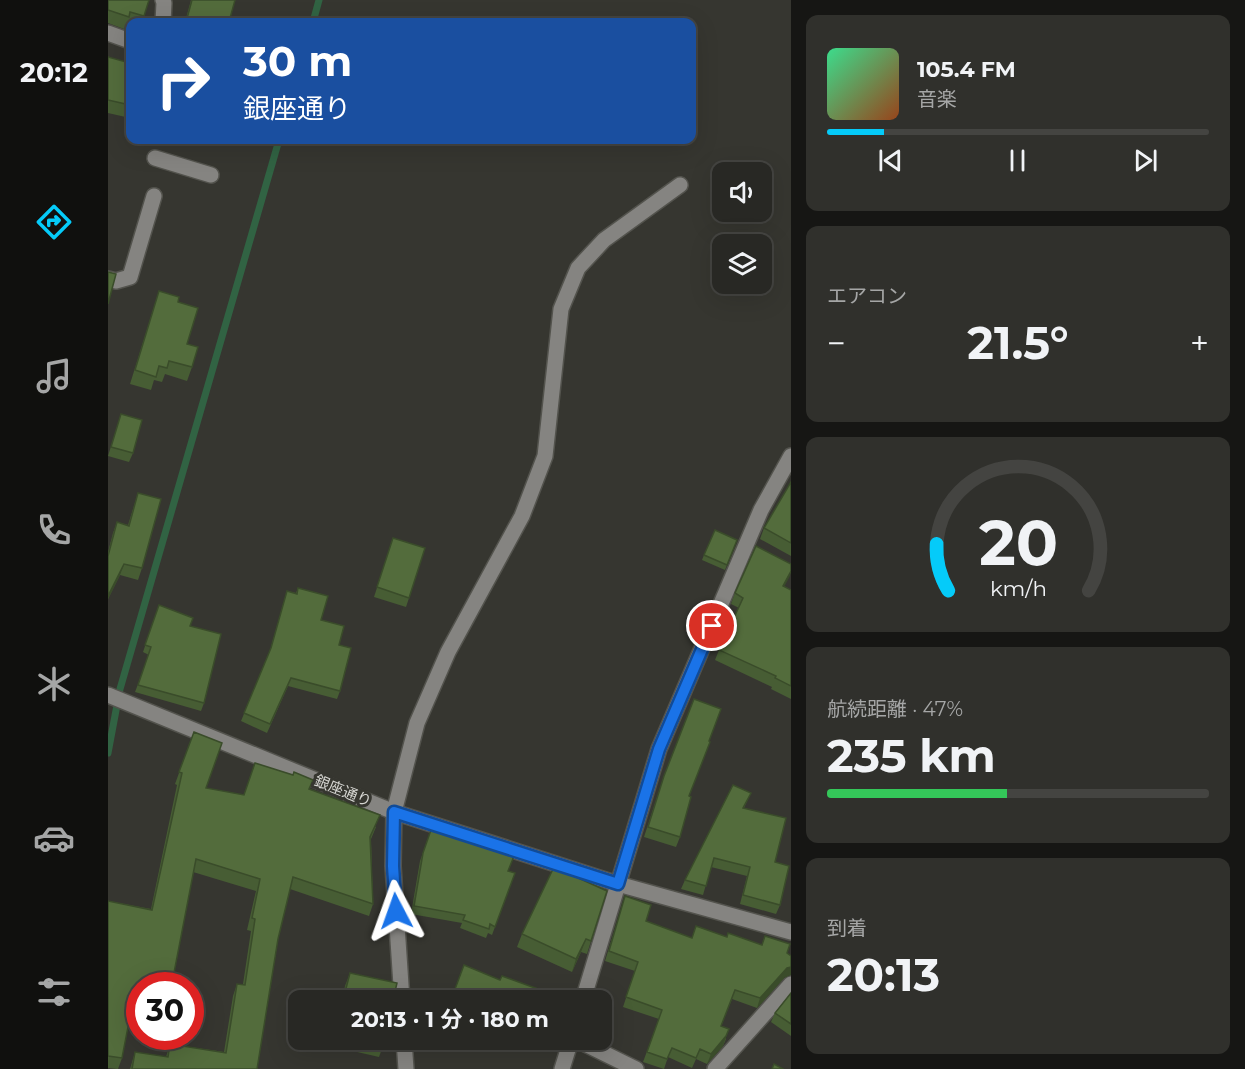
<!DOCTYPE html>
<html lang="ja">
<head>
<meta charset="utf-8">
<style>
  :root { --surface:#282824; --page:#30302c; --text:#f1f3f6; --muted:#a5a6a6; --line:#444441; --accent:#05cbf9 }
  body { margin:0; font-family:Montserrat,"Noto Sans JP",sans-serif; background:var(--page); color:var(--text); height:100vh; display:flex; flex-direction:column; font-size:22px; white-space:nowrap }
  * { box-sizing:border-box; margin:0 }
  p { font-size:20px; color:var(--muted) }
  .icon { flex:none; width:33px; height:33px; fill:none; stroke:currentColor; stroke-width:2; stroke-linecap:round; stroke-linejoin:round }
  .map { position:relative; flex:1; overflow:hidden }
  .panel { display:flex; flex-direction:column; gap:15px; padding:15px; background:#161614; width:454px }
  .panel>* { flex:none }
  .banner { position:absolute; left:18px; top:18px; width:570px; height:126px; border-radius:12px; box-shadow:0 6px 24px #0002,0 0 0 2px var(--line); background:#1a4fa0; color:#fff; overflow:hidden }
  .buttons { position:absolute; left:604px; top:162px; display:grid; gap:12px }
  .buttons a { display:grid; place-items:center; width:60px; height:60px; border-radius:12px; background:var(--surface); box-shadow:0 6px 24px #0002,0 0 0 2px var(--line); font-size:30px }
  .speed { position:absolute; left:18px; top:972px; display:flex; gap:12px; font-size:30px; font-weight:700; text-align:center }
  .speed>* { display:grid; place-content:center; width:78px; height:78px; border-radius:50%; background:var(--surface); box-shadow:0 6px 24px #0002,0 0 0 2px var(--line); line-height:1 }
  .speed .limit { border:9px solid #d22; background:#fff; color:#111 }
  .pin { position:absolute; display:grid; place-items:center; width:51px; height:51px; color:#fff; margin:-26px; border:3px solid #fff; border-radius:50%; box-shadow:0 2px 6px #0007 }
  .me { position:absolute; width:66px; margin:-33px; rotate:356deg; stroke-linejoin:round; filter:drop-shadow(0 0 4px #0008) }
  .turn { display:flex; align-items:center; gap:21px; height:126px; padding:0 18px; font-size:27px }
  .turn .icon { width:78px; height:78px; stroke-width:2.5 }
  .turn b { display:block; font-size:42px; line-height:51px }
  .big { font-size:45px; font-weight:700; line-height:1.1 }
  .panel .card { flex:1; display:flex; flex-direction:column; justify-content:center; gap:9px; min-width:0; padding:0 21px; border-radius:12px; background:var(--page) }
  .panel .dial { align-items:center; gap:0 }
  .dial svg { height:156px; overflow:visible; fill:none; stroke:var(--line); stroke-width:7; stroke-linecap:round; text-anchor:middle }
  .dial text { fill:var(--text); stroke:none }
  .song { display:flex; align-items:center; gap:18px }
  .cover { width:72px; height:72px; border-radius:9px; background:linear-gradient(135deg,hsl(150 70% 55%),hsl(20 70% 35%)) }
  .played { height:6px; border-radius:3px; background:linear-gradient(90deg,var(--accent) 15%,var(--line) 15%) }
  .keys { display:flex; justify-content:space-around; direction:ltr }
  .heat { display:flex; justify-content:space-between; align-items:center; font-size:33px; direction:ltr }
  .charge { height:9px; border-radius:4px; background:linear-gradient(90deg,#34c759 47%,var(--line) 0) }
  .trip { position:absolute; left:180px; top:990px; width:324px; height:60px; border-radius:12px; background:var(--surface); box-shadow:0 6px 24px #0002,0 0 0 2px var(--line); font-weight:700; line-height:60px; text-align:center }
  main { display:flex; flex:1; min-height:0 }
  .tabs { display:flex; flex-direction:column; width:108px; justify-content:space-around; align-items:center; background:#10100e; color:var(--muted) }
  .tabs .icon { width:42px; height:42px }
  .tabs .selected { color:var(--accent) }
  .tabs b { font-size:27px; color:var(--text) }
  .map>svg:first-child { display:block }
  .lines { fill:none; stroke-linecap:round; stroke-linejoin:round }
  .stream { stroke:#316343; stroke-width:7 }
  .minor-casing { stroke:#53534d; stroke-width:18 }
  .minor { stroke:#858481; stroke-width:15 }
  .wall { fill:#475d34 }
  .shaded-wall { fill:#3a4c2a }
  .building { fill:#536c3c; stroke:#3a4c2a; stroke-width:1.5 }
  .route-casing { stroke:#114b97; stroke-width:15 }
  .route { stroke:#1a73e8; stroke-width:10 }
  .labels { text-anchor:middle; stroke-width:6; stroke-linejoin:round; paint-order:stroke }
  .street-label { font-size:15px; fill:#d6d6d2; stroke:#363630 }
</style>
</head>
<body>
<main>
<nav class="tabs">
<b>20:12</b>
<svg class="icon selected" aria-label="directions" viewBox="0 0 24 24"><path d="M12 3l9 9-9 9-9-9zM9 14v-3h6M13 9l2 2-2 2"/></svg>
<svg class="icon" aria-label="music" viewBox="0 0 24 24"><path d="M9 18V5l10-2v13"/><circle cx="6" cy="18" r="3"/><circle cx="16" cy="16" r="3"/></svg>
<svg class="icon" aria-label="phone" viewBox="0 0 24 24"><path d="M5 4h4l2 5-3 2q2 4 5 5l2-3 5 2v4C11 20 4 13 5 4z"/></svg>
<svg class="icon" aria-label="climate" viewBox="0 0 24 24"><path d="M12 3v18M4 7l16 10M4 17L20 7"/></svg>
<svg class="icon" aria-label="car" viewBox="0 0 24 24"><path d="M5 17H2v-5l4-1 3-4h7l3 4 3 1v5h-3M9 17h6M6 11h13"/><circle cx="7" cy="17" r="2"/><circle cx="17" cy="17" r="2"/></svg>
<svg class="icon" aria-label="filters" viewBox="0 0 24 24"><path d="M4 7h16M4 17h16"/><circle cx="9" cy="7" r="2"/><circle cx="15" cy="17" r="2"/></svg>
</nav>
<div class="map">
<svg width="683" height="1069" viewBox="0 0 683 1069">
  <rect width="100%" height="100%" fill="#363630"/>
  <g class="lines">
    <g class="stream">
      <polyline points="205,22 211,0"/>
      <polyline points="0,753 12,689 171,140"/>
    </g>
    <g class="minor-casing">
      <g id="minor">
        <polyline points="55,0 56,3 55,22"/>
        <polyline points="0,33 22,41"/>
        <polyline points="47,158 103,175"/>
        <polyline points="0,279 8,281 22,277 46,196"/>
        <polyline points="0,695 286,812 510,884 683,932"/>
        <polyline points="294,1000 285,866 286,812 309,723 340,652 414,516 437,456 453,309 470,268 496,240 572,185"/>
        <polyline points="475,1000 551,749 653,510 683,456"/>
        <polyline points="296,1040 298,1069"/>
        <polyline points="469,1040 528,1069"/>
        <polyline points="454,1069 463,1040"/>
        <polyline points="607,1069 683,984"/>
      </g>
    </g>
    <use href="#minor" class="minor"/>
  </g>
  <g class="wall">
    <polygon points="0,0 41,0 33,22 22,22 22,26 18,24 16,29 0,23"/>
    <polygon points="83,0 127,0 121,22 77,22"/>
    <polygon points="0,57 22,63 22,118 0,113"/>
    <polygon points="51,291 70,302 84,367 79,381 57,374 54,382 46,380 43,390 22,384"/>
    <polygon points="13,414 25,453 21,462 0,456"/>
    <polygon points="683,482 683,556 652,539 656,528"/>
    <polygon points="30,493 34,568 30,580 12,575 0,599 0,552 5,533 9,522 20,525"/>
    <polygon points="285,538 301,598 298,607 266,597"/>
    <polygon points="629,540 617,570 594,560 596,555"/>
    <polygon points="676,586 683,590 683,699 663,689 664,687 607,660 611,650 631,608 623,604 627,593"/>
    <polygon points="190,588 231,645 232,691 229,699 180,686 159,733 133,721 161,654 179,591 188,593"/>
    <polygon points="51,605 82,626 96,703 93,711 27,692 41,655 35,652"/>
    <polygon points="86,732 98,788 136,795 147,763 201,789 268,827 263,839 265,904 261,916 182,889 170,939 149,1069 22,1069 27,1052 58,1057 62,1044 116,1052 125,996 129,984 135,984 143,931 139,930 148,891 85,872 65,978 62,986 32,986 32,1010 23,1009 14,1058 10,1069 0,1068 0,901 43,909 69,785 67,784"/>
    <polygon points="601,741 581,796 572,837 568,847 536,837 556,776"/>
    <polygon points="643,793 636,808 667,862 672,905 668,914 632,904 639,876 603,867 595,895 573,889 577,880"/>
    <polygon points="324,827 400,871 407,873 384,935 380,933 378,938 352,928 354,923 303,914 312,861"/>
    <polygon points="446,867 483,941 479,954 473,952 464,972 409,947 414,934"/>
    <polygon points="517,896 538,921 584,938 619,937 679,953 676,978 649,1008 624,999 613,1026 618,1039 615,1046 599,1064 588,1059 584,1068 560,1057 556,1069 535,1062 551,1019 515,1007 527,971 497,961"/>
    <polygon points="242,973 285,1000 234,1000 237,986"/>
    <polygon points="683,993 683,1036 663,1022 667,1013"/>
    <polygon points="225,1040 277,1040 271,1057 223,1046"/>
    <polygon points="407,1040 424,1040 422,1045"/>
  </g>
  <g class="shaded-wall">
    <polygon points="16,564 12,575 0,599 0,596"/>
    <polygon points="683,571 682,576 671,596 675,586"/>
    <polygon points="478,939 473,952 464,972 468,959"/>
    <polygon points="683,967 683,975 676,978 649,1008 652,998 679,968"/>
    <polygon points="621,1029 615,1046 599,1064 603,1054"/>
  </g>
  <g class="building">
    <polygon points="0,0 41,0 36,16 22,12 21,17 0,10"/>
    <polygon points="84,0 127,0 121,22 78,22"/>
    <polygon points="0,57 22,63 22,105 0,100"/>
    <polygon points="0,272 8,274 0,304"/>
    <polygon points="51,291 71,297 70,302 90,308 79,344 90,347 84,367 61,361 59,368 51,366 48,377 27,370"/>
    <polygon points="13,414 34,420 25,453 3,447"/>
    <polygon points="683,482 683,543 656,528"/>
    <polygon points="30,493 53,499 34,568 16,564 0,596 0,556 9,522 21,526"/>
    <polygon points="607,530 629,540 619,565 596,555"/>
    <polygon points="285,538 317,548 301,598 269,587"/>
    <polygon points="648,546 683,564 683,571 675,586 683,590 683,686 667,678 668,676 611,650 635,598 627,593"/>
    <polygon points="190,588 220,596 213,620 236,626 231,645 243,648 232,691 183,678 162,724 136,713 163,648 179,591 189,594"/>
    <polygon points="51,605 85,618 82,626 113,634 96,703 30,685 43,647 37,645"/>
    <polygon points="586,699 613,709 601,741 602,742 581,796 583,797 572,837 540,827 556,776"/>
    <polygon points="86,732 114,743 98,788 136,795 147,763 185,775 186,772 205,780 201,789 272,815 262,837 265,904 185,877 170,939 149,1069 24,1069 27,1052 60,1057 62,1044 118,1053 129,984 137,985 147,919 144,918 152,879 88,859 65,978 49,975 47,986 32,986 32,997 26,996 14,1058 0,1056 0,901 44,910 74,773 71,772"/>
    <polygon points="625,785 643,793 635,808 678,818 667,862 681,866 672,905 635,895 642,867 606,858 598,886 577,880"/>
    <polygon points="324,827 406,856 400,871 407,873 387,927 382,924 381,929 355,920 357,915 306,906 315,853"/>
    <polygon points="446,867 499,891 483,941 478,939 468,959 414,934"/>
    <polygon points="517,896 543,905 538,921 584,938 588,926 619,937 620,933 654,945 657,936 682,944 679,953 683,956 683,967 679,968 652,998 627,990 613,1026 621,1029 618,1036 603,1054 592,1049 588,1058 564,1048 559,1059 539,1052 554,1010 518,997 530,962 501,951"/>
    <polygon points="356,965 392,980 394,976 441,993 438,1000 343,1000"/>
    <polygon points="242,973 289,983 285,1000 235,1000"/>
    <polygon points="683,993 683,1024 667,1013"/>
    <polygon points="260,1040 277,1040 276,1043"/>
    <polygon points="666,1064 675,1069 664,1069"/>
  </g>
  <g class="lines">
    <g class="route-casing">
      <polyline id="route" points="288,911 285,866 286,812 510,884 551,749 604,626"/>
    </g>
    <use href="#route" class="route"/>
  </g>
  <g class="labels">
    <g class="street-label">
      <text transform="translate(235 791) rotate(22)" y="5">銀座通り</text>
    </g>
  </g>
</svg>
<div class="buttons">
<a><svg class="icon" aria-label="sound" viewBox="0 0 24 24"><path d="M4 9h4l5-4v14l-5-4H4zM17 9q2 3 0 6"/></svg></a>
<a><svg class="icon" aria-label="layers" viewBox="0 0 24 24"><path d="M12 4l9 5-9 5-9-5zM3 14l9 5 9-5"/></svg></a>
</div>
<div class="speed"><div class="limit">30</div></div>
<div class="pin" style="left:604px;top:626px;background:#d93025"><svg class="icon" aria-label="arrive" viewBox="0 0 24 24"><path d="M6 21V4h12l-3 4 3 4H6"/></svg></div>
<svg class="me" style="left:288px;top:911px" viewBox="-20 -20 40 40"><path d="M0-17L14 15 0 8-14 15z" fill="#1a73e8" stroke="#fff" stroke-width="4"/></svg>
<div class="trip">20:13 · 1 分 · 180 m</div>
<div class="banner">
<div class="turn"><svg class="icon" aria-label="right" viewBox="0 0 24 24"><path d="M7 20v-9h11M14 6l5 5-5 5"/></svg><div><b>30 m</b>銀座通り</div></div>
</div>
</div>
<section class="panel">
<div class="card">
<div class="song"><i class="cover"></i><div><b>105.4 FM</b><p>音楽</p></div></div>
<div class="played"></div>
<div class="keys"><svg class="icon" aria-label="previous" viewBox="0 0 24 24"><path d="M18 5L8 12l10 7zM5 5v14"/></svg><svg class="icon" aria-label="pause" viewBox="0 0 24 24"><path d="M8 5v14M16 5v14"/></svg><svg class="icon" aria-label="next" viewBox="0 0 24 24"><path d="M6 5l10 7-10 7zM19 5v14"/></svg></div>
</div>
<div class="card"><p>エアコン</p>
<div class="heat"><a>−</a><b class="big">21.5°</b><a>+</a></div>
</div>
<div class="card dial"><svg viewBox="0 0 100 80">
<path d="M14 69A42 42 0 1 1 86 69"/>
<path d="M14 69A42 42 0 0 1 8 45" stroke="#05cbf9"/>
<text x="50" y="56" font-size="32" font-weight="700">20</text>
<text x="50" y="72" font-size="11">km/h</text>
</svg></div>
<div class="card"><p>航続距離 · 47%</p><b class="big">235 km</b><div class="charge"></div></div>
<div class="card"><p>到着</p><b class="big">20:13</b></div>
</section>
</main>
</body>
</html>
